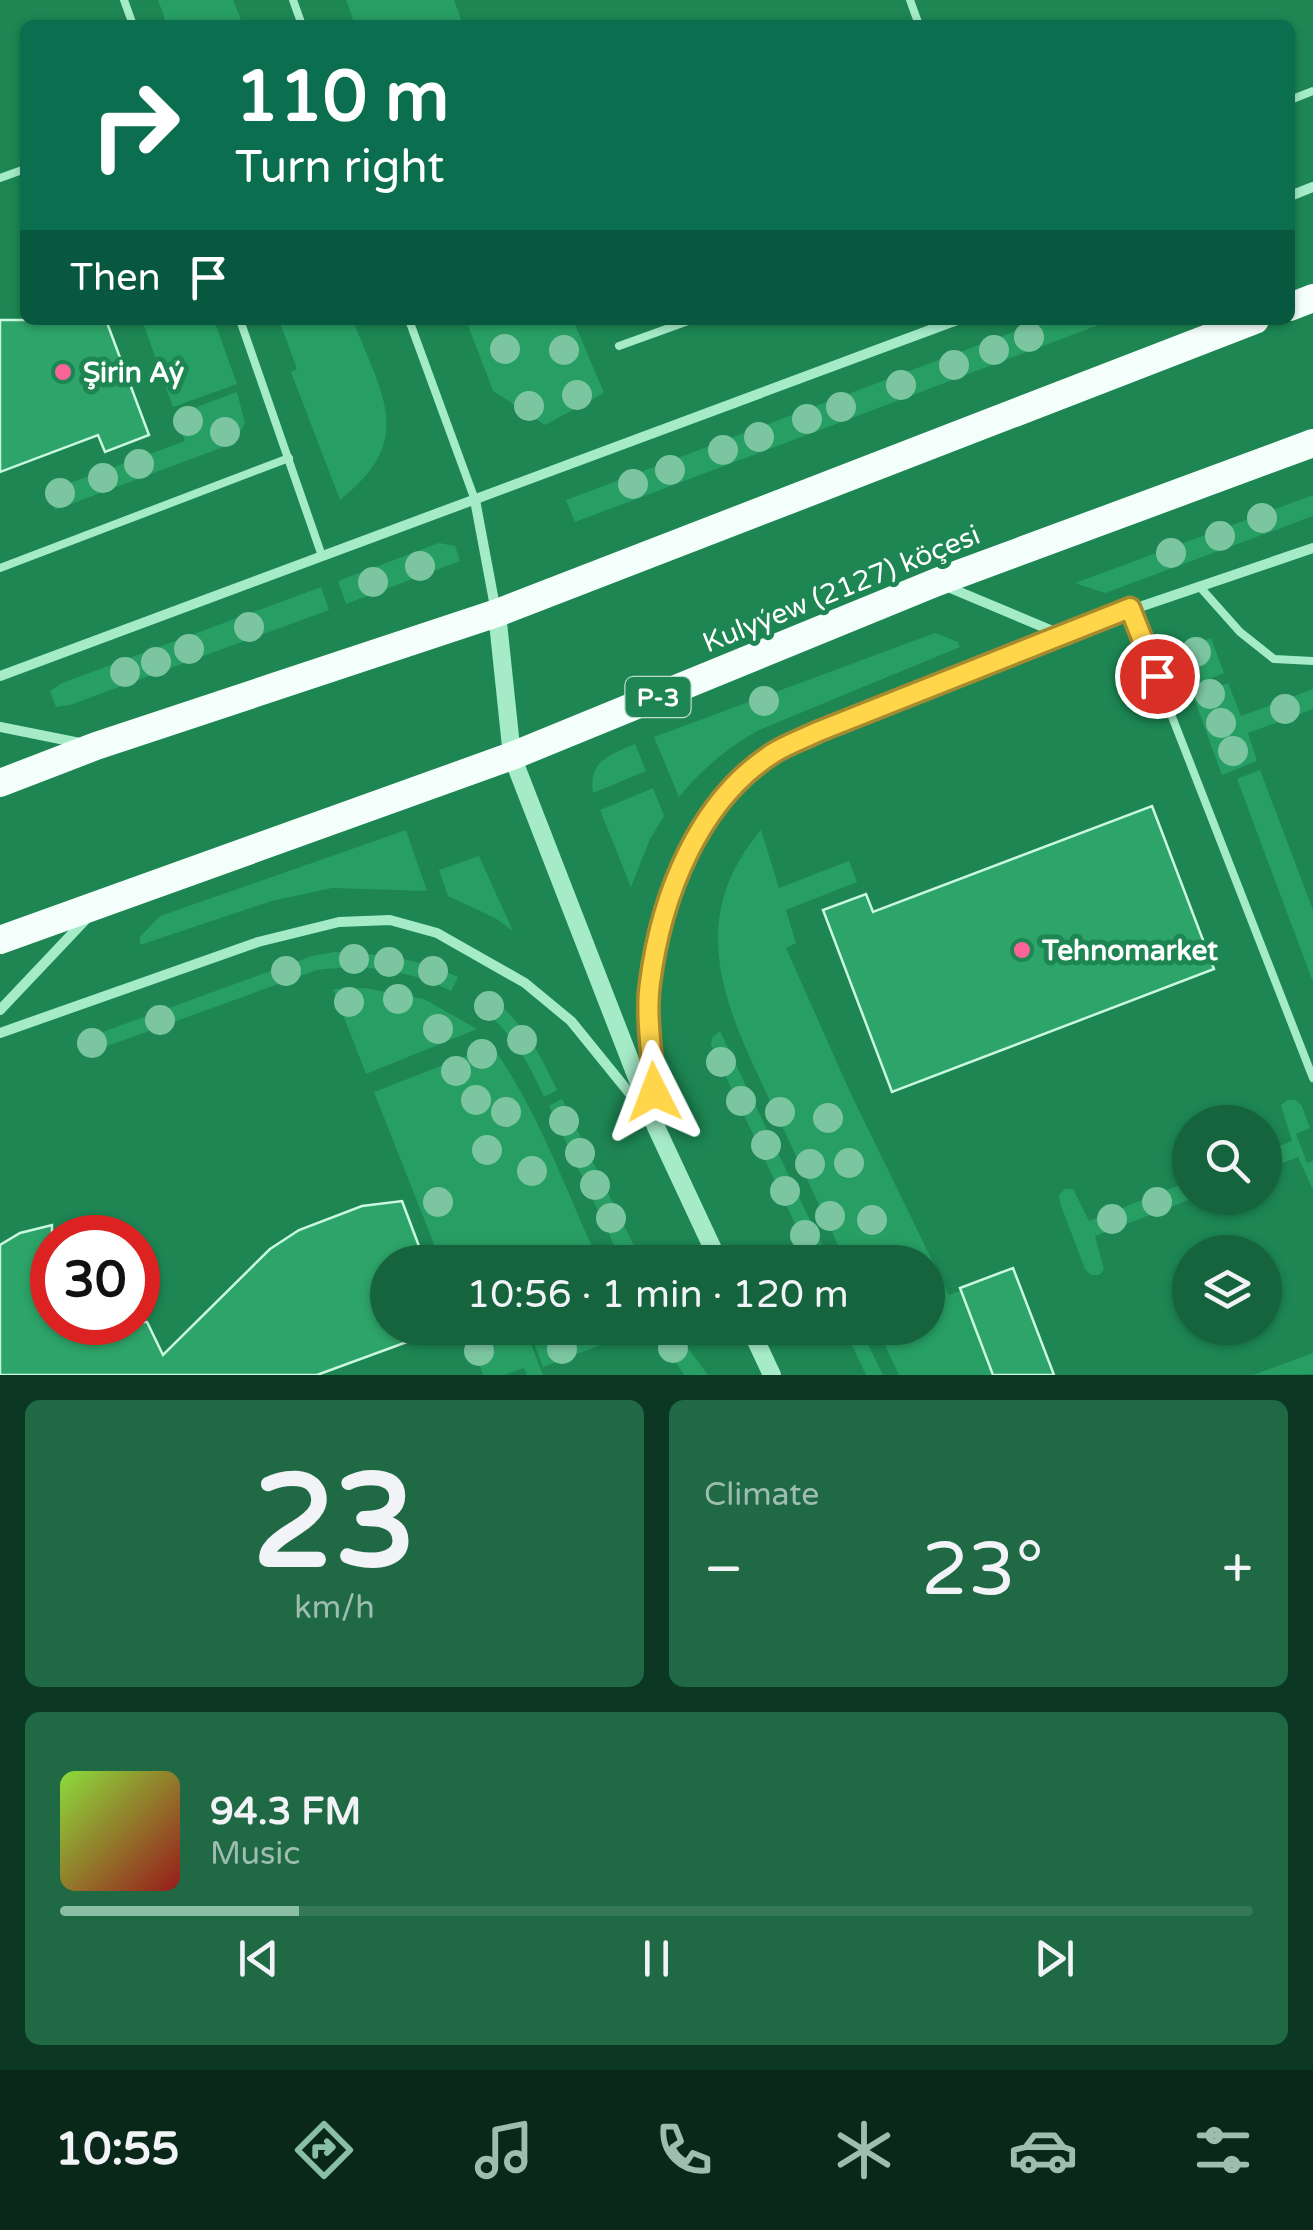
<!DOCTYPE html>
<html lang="en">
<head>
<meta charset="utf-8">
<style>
  :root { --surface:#16643e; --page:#1f6a45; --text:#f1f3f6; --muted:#9ebdb0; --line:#357858; --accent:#8abfa5 }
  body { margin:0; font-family:"Varela Round",sans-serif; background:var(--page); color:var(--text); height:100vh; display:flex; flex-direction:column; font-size:38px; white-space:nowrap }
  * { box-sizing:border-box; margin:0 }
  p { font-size:32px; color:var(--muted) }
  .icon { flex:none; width:55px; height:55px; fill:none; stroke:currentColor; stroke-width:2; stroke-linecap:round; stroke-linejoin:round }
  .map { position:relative; height:1375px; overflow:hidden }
  .panel { display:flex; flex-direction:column; gap:25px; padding:25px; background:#0c3722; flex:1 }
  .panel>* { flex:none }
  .top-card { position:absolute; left:20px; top:20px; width:1275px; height:305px; border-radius:15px; box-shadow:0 2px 8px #0004; background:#0b6e4f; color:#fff; overflow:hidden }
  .buttons { position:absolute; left:1172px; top:1105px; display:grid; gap:20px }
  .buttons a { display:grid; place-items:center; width:110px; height:110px; border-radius:50%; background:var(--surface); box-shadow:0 2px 8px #0004; font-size:50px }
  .speed { position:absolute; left:30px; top:1215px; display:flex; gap:20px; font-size:50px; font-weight:700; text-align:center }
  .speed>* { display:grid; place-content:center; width:130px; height:130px; border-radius:50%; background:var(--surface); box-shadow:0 2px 8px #0004; line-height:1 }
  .speed .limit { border:15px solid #d22; background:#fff; color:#111 }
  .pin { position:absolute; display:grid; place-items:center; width:85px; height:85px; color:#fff; margin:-42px; border:5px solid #fff; border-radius:50%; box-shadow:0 2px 10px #0007 }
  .me { position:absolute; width:110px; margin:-55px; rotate:357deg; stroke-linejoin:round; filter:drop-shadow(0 0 8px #0008) }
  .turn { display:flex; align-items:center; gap:35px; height:210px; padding:0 50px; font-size:45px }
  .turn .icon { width:130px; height:130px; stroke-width:2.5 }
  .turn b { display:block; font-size:70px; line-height:85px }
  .then { display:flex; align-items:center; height:95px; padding:0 50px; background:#0003; gap:20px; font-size:38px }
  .big { font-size:75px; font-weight:600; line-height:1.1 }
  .panel .widget { flex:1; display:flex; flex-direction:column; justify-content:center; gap:15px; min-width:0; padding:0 35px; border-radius:15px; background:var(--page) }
  .panel .dial { align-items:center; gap:0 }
  .dial b { font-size:130px; line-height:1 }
  .song { display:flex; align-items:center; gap:30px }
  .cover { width:120px; height:120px; border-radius:15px; background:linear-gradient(135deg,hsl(90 70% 55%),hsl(0 70% 35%)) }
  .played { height:10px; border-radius:5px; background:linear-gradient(90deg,var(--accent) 20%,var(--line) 20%) }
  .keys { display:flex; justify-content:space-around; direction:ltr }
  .heat { display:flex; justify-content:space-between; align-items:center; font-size:55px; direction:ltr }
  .panel .tiles { flex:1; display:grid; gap:25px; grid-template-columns:1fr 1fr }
  .widget:last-child { grid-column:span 2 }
  .trip { position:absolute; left:370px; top:1245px; width:575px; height:100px; border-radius:50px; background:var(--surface); box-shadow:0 2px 8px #0004; font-weight:600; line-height:100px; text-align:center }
  .menu { display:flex; height:160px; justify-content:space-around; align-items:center; background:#092819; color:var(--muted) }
  .menu .icon { width:70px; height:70px }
  .menu .active { color:var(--accent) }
  .menu b { font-size:45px; color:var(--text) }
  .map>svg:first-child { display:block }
  .green { fill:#279e63 }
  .building { fill:#2da469; stroke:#caf8e1; stroke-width:2.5 }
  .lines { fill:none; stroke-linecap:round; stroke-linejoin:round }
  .service { stroke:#a5ebc8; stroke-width:8 }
  .minor { stroke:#a5ebc8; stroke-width:10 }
  .tertiary { stroke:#a5ebc8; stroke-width:18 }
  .trunk { stroke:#f4fefa; stroke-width:28 }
  .tree { fill:#7cc5a1 }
  .route-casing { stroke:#a68a30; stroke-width:25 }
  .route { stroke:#ffd54a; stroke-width:18 }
  .poi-dot { fill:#fa6497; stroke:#1d8653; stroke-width:4 }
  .labels { text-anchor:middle; stroke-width:10; stroke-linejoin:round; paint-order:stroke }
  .shield { fill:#1d8653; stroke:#bbdbcb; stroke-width:2.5 }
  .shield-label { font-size:25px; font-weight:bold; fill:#fff }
  .poi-label { font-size:28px; font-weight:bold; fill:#fff; stroke:#1d8653; text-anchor:start }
  .street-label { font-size:28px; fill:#fff; stroke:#1d8653 }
</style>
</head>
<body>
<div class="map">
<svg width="1313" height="1375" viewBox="0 0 1313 1375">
  <rect width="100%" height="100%" fill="#1d8653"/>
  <g class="green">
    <polygon points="158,0 233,0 243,25 167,25"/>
    <polygon points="346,0 454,0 463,25 355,25"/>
    <polygon points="142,320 214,320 237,384 173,407"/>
    <path d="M279,320H353C382,397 417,439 340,500L291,372L297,369Z"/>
    <polygon points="466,320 576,320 574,322 604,393 545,425 493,391"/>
    <polygon points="1045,320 1112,320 575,522 566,500"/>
    <polygon points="237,392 245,423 234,443 55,510 48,491 185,441 175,415"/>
    <polygon points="1313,495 1313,516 1105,593 1075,583"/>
    <polygon points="439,543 455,546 460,561 346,604 338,581"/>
    <polygon points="321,587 329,610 70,705 56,707 50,691 62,683"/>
    <path d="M935,633L958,642L960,647L759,730C727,748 702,769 679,797L654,737Z"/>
    <polygon points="1211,638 1224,673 1189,687 1176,651"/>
    <polygon points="1228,683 1241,716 1313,689 1313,709 1248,733 1257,761 1222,775 1193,696"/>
    <path d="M635,744L646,771L593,793C588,760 610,755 635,744Z"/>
    <polygon points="1260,770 1313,910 1313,982 1237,779"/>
    <polygon points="653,788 664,816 650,839 631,887 600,810"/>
    <polygon points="406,830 427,891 332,888 272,901 140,945 140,937 160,916"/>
    <path d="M761,830L779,888L849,861L857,882L786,910L796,943L786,948L850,1092L949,1295L960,1291L992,1375H899L877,1328H928V1262H846C822,1211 798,1160 774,1109C729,1014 681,924 761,830Z"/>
    <polygon points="479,856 513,931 495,918 448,896 439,870"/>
    <path d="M334,952C377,953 418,958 458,977L451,991C410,970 363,963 317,970L91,1052L81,1047L86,1038L312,956Z"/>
    <polygon points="364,988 424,999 477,1029 366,1074 333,989"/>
    <path d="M483,994C520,1014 540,1054 557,1090L544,1097C528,1062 510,1028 477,1006Z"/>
    <polygon points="720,1031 830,1262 813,1262 711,1045 712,1038"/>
    <path d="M492,1046C538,1110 566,1191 599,1262H441L374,1092Z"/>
    <polygon points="562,1099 642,1262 622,1262 549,1106"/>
    <polygon points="1288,1100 1296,1100 1302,1106 1310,1128 1296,1134 1307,1163 1313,1161 1313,1190 1298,1157 1265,1170 1265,1152 1292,1141 1281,1105"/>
    <polygon points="1190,1181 1190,1198 1194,1198 1095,1236 1104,1270 1099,1275 1091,1275 1085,1269 1060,1203 1059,1195 1065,1189 1073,1189 1089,1221"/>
    <polygon points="466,1328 525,1328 543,1375 527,1375 524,1368 504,1375 483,1375"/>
    <polygon points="528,1328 629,1328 632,1333 543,1367"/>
    <polygon points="653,1328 673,1328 708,1375 684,1375"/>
    <polygon points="844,1328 860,1328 883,1375 866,1375"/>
    <polygon points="1313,1353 1313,1374 1253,1375"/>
  </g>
  <g class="building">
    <polygon points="0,320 106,320 149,435 105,452 98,435 0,472"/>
    <polygon points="1152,806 1214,969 892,1092 823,910 866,894 873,912"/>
    <polygon points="402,1201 425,1262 388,1262 388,1328 445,1328 317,1375 0,1375 0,1245 20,1233 52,1225 52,1322 147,1322 163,1355 270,1249 299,1230 362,1206"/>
    <polygon points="1013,1268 1054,1375 993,1375 960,1288"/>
  </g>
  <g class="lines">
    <g class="service">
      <polyline points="124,0 133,25"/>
      <polyline points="293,0 302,25"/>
      <polyline points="910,0 919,25"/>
      <polyline points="1290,100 1313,91"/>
      <polyline points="0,178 25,169"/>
      <polyline points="240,320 322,556"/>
      <polyline points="409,320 475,500"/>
      <polyline points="619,346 691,320"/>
      <polyline points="0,568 289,458"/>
      <polyline points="1199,586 1240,632 1274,659 1313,661"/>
      <polyline points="1130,609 1313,1078"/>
    </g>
    <g class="minor">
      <polyline points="1290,196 1313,187"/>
      <polyline points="475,500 496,612"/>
      <polyline points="943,585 1060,634"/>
      <polyline points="0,676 957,320"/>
      <polyline points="0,727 80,743"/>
      <polyline points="0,1010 89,916"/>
      <polyline points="0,1033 258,942 339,922 390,920 437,933 525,983 571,1021 644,1111"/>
      <polyline points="655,1111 649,986 663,919 678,872 708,818 741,781 774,753 817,732 1060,634 1313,548"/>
    </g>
    <g class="tertiary">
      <polyline points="497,613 512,756 656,1127 719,1262"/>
      <polyline points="750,1328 772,1375"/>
    </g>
    <g class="trunk">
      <polyline points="1290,307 1313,298"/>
      <polyline points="0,783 96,746 497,613 1255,320"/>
      <polyline points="0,940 512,756 937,582 1313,443"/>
    </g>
  </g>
  <g class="tree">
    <circle cx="1029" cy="337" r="15"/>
    <circle cx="505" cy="349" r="15"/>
    <circle cx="564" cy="350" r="15"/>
    <circle cx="994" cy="350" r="15"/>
    <circle cx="954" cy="365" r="15"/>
    <circle cx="901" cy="385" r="15"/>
    <circle cx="577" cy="395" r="15"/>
    <circle cx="529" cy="406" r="15"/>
    <circle cx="841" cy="407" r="15"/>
    <circle cx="807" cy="419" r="15"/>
    <circle cx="188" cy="421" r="15"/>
    <circle cx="225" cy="432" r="15"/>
    <circle cx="759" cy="437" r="15"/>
    <circle cx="723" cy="450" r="15"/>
    <circle cx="139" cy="464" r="15"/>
    <circle cx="670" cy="470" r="15"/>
    <circle cx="103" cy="478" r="15"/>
    <circle cx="633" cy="484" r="15"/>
    <circle cx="60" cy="493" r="15"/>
    <circle cx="1262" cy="518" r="15"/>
    <circle cx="1220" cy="536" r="15"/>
    <circle cx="1171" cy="553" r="15"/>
    <circle cx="420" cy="566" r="15"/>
    <circle cx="373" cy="582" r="15"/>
    <circle cx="249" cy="627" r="15"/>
    <circle cx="189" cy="649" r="15"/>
    <circle cx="1196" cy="652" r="15"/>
    <circle cx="156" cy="662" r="15"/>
    <circle cx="125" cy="672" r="15"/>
    <circle cx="1210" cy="694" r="15"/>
    <circle cx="764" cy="701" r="15"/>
    <circle cx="1285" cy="709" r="15"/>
    <circle cx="1221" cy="723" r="15"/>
    <circle cx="1233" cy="751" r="15"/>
    <circle cx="354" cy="959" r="15"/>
    <circle cx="389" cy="962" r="15"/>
    <circle cx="286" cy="971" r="15"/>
    <circle cx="433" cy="971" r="15"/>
    <circle cx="398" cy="999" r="15"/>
    <circle cx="349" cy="1002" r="15"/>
    <circle cx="489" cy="1006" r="15"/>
    <circle cx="160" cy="1020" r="15"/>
    <circle cx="438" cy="1029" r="15"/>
    <circle cx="522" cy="1040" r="15"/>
    <circle cx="92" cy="1043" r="15"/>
    <circle cx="482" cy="1054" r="15"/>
    <circle cx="721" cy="1062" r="15"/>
    <circle cx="456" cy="1071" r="15"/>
    <circle cx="476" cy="1100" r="15"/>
    <circle cx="741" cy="1101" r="15"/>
    <circle cx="506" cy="1112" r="15"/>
    <circle cx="780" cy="1112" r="15"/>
    <circle cx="828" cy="1118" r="15"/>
    <circle cx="564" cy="1121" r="15"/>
    <circle cx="766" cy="1145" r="15"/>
    <circle cx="487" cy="1150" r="15"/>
    <circle cx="580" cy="1153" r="15"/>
    <circle cx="849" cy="1163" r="15"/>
    <circle cx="810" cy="1164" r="15"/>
    <circle cx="532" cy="1171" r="15"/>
    <circle cx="595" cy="1185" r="15"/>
    <circle cx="785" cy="1191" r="15"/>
    <circle cx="438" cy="1202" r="15"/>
    <circle cx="1157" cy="1202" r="15"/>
    <circle cx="830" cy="1216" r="15"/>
    <circle cx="611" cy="1218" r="15"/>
    <circle cx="1112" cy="1219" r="15"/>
    <circle cx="872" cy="1220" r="15"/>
    <circle cx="805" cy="1235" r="15"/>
    <circle cx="673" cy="1348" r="15"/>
    <circle cx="562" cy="1349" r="15"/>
    <circle cx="479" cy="1351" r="15"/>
  </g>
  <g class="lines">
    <g class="route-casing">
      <path id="route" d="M654,1092C653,1057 645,1017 650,983C661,897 698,800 775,752C788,744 803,739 817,732L1130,608L1157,676"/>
    </g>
    <use href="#route" class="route"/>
  </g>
  <g class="poi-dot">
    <circle cx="63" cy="372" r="10"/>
    <circle cx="1022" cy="950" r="10"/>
  </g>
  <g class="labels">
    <rect class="shield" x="625.5" y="677" width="65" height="40" rx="8"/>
    <g class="shield-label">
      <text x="658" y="706">P-3</text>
    </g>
    <g class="poi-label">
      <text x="83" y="382">Şirin Aý</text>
      <text x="1042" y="960">Tehnomarket</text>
    </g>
    <g class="street-label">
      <text transform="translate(841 588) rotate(-22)" y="10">Kulyýew (2127) köçesi</text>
    </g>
  </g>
</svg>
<div class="buttons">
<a><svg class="icon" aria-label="search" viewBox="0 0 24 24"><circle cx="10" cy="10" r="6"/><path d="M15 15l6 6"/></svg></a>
<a><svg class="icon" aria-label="layers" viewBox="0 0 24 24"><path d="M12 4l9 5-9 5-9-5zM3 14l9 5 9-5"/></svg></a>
</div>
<div class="speed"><div class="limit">30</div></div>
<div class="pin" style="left:1157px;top:676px;background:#d93025"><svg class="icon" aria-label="arrive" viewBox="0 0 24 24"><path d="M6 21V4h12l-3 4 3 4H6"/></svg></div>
<svg class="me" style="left:654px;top:1092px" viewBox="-20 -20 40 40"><path d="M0-17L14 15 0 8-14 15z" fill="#ffd54a" stroke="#fff" stroke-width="4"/></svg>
<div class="trip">10:56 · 1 min · 120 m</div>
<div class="top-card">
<div class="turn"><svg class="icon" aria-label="right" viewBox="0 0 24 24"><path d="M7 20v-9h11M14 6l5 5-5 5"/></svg><div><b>110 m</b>Turn right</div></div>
<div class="then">Then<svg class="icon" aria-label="arrive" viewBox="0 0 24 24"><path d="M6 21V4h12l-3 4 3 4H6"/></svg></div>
</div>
</div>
<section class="panel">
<div class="tiles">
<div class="widget dial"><b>23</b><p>km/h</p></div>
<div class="widget"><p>Climate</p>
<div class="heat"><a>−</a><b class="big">23°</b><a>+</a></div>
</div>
<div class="widget">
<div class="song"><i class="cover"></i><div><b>94.3 FM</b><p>Music</p></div></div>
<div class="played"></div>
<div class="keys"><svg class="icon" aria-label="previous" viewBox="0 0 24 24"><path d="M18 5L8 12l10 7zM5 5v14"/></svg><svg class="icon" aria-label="pause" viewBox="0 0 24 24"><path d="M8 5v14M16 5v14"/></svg><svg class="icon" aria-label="next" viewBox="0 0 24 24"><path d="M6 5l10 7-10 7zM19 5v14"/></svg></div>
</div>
</div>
</section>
<nav class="menu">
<b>10:55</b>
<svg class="icon active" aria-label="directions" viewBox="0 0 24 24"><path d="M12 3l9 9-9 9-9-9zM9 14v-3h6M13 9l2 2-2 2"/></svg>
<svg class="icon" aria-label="music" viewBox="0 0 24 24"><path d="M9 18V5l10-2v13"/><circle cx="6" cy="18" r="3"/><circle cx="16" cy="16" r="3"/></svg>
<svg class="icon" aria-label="phone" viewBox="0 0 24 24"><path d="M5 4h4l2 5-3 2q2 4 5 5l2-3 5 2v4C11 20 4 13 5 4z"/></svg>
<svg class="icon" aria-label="climate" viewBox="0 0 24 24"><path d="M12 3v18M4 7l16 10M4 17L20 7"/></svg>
<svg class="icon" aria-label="car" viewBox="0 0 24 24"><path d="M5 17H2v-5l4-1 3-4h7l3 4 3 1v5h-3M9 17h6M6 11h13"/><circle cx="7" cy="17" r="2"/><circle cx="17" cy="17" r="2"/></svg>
<svg class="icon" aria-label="filters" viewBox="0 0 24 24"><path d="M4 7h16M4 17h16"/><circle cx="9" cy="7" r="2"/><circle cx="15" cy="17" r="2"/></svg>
</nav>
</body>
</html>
